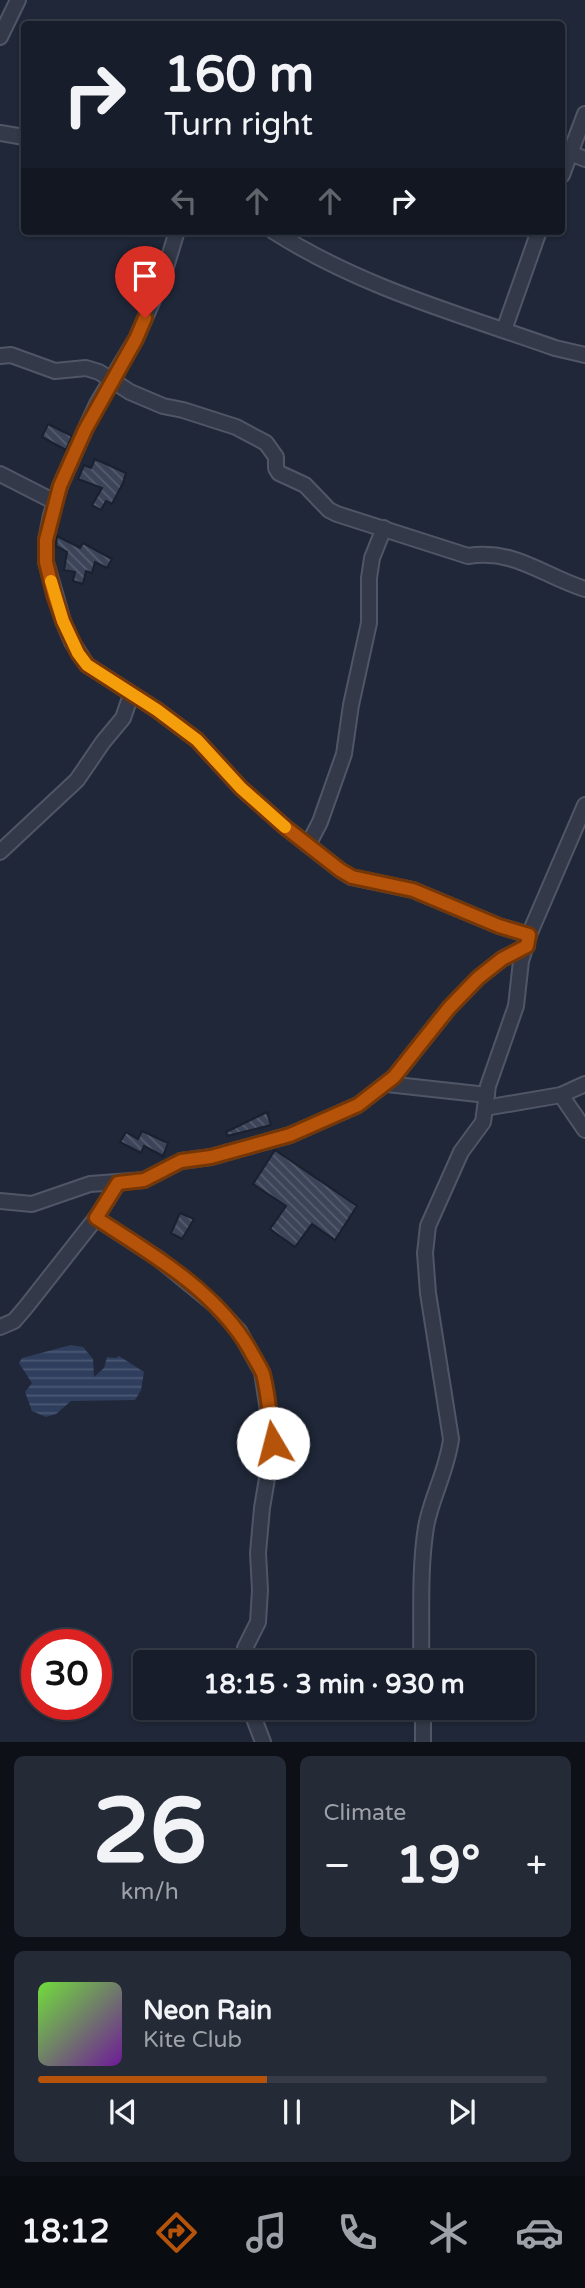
<!DOCTYPE html>
<html lang="en">
<head>
<meta charset="utf-8">
<style>
  :root { --surface:#171d2a; --page:#242a36; --text:#f1f3f6; --muted:#9ea2a8; --line:#363b47; --accent:#b45309 }
  body { margin:0; font-family:"Varela Round",sans-serif; background:var(--page); color:var(--text); height:100vh; display:flex; flex-direction:column; font-size:26px; white-space:nowrap }
  * { box-sizing:border-box; margin:0 }
  p { font-size:23px; color:var(--muted) }
  .icon { flex:none; width:38px; height:38px; fill:none; stroke:currentColor; stroke-width:2; stroke-linecap:round; stroke-linejoin:round }
  .map { position:relative; height:1742px; overflow:hidden }
  .side { display:flex; flex-direction:column; gap:14px; padding:14px; background:#0d1017; flex:1 }
  .side>* { flex:none }
  .hud { position:absolute; left:21px; top:21px; width:544px; height:214px; border-radius:7px; box-shadow:0 2px 5px #0004,0 0 0 2px var(--line); background:#171d2a; color:var(--text); overflow:hidden }
  .speed { position:absolute; left:21px; top:1629px; display:flex; gap:14px; font-size:35px; font-weight:700; text-align:center }
  .speed>* { display:grid; place-content:center; width:91px; height:91px; border-radius:50%; background:var(--surface); box-shadow:0 2px 5px #0004,0 0 0 2px var(--line); line-height:1 }
  .speed .limit { border:10px solid #d22; background:#fff; color:#111 }
  .pin { position:absolute; display:grid; place-items:center; width:60px; height:60px; color:#fff; margin:-72px -30px; border-radius:50% 50% 50% 0; rotate:-45deg; box-shadow:0 0 7px #0007 }
  .pin .icon { rotate:45deg }
  .me { position:absolute; width:77px; margin:-38px; rotate:352deg; stroke-linejoin:round; filter:drop-shadow(0 0 5px #0008) }
  .turn { display:flex; align-items:center; gap:24px; height:147px; padding:0 28px; font-size:32px }
  .turn .icon { width:91px; height:91px; stroke-width:2.5 }
  .turn b { display:block; font-size:49px; line-height:60px }
  .lanes { display:flex; align-items:center; height:66px; padding:0 28px; background:#0003; justify-content:center; gap:35px; direction:ltr }
  .lanes .off { opacity:.35 }
  .big { font-size:52px; font-weight:700; line-height:1.1 }
  .side .tile { flex:1; display:flex; flex-direction:column; justify-content:center; gap:10px; min-width:0; padding:0 24px; border-radius:10px; background:var(--page) }
  .side .dial { align-items:center; gap:0 }
  .dial b { font-size:91px; line-height:1 }
  .song { display:flex; align-items:center; gap:21px }
  .cover { width:84px; height:84px; border-radius:10px; background:linear-gradient(135deg,hsl(100 70% 55%),hsl(280 70% 35%)) }
  .played { height:7px; border-radius:4px; background:linear-gradient(90deg,var(--accent) 45%,var(--line) 45%) }
  .keys { display:flex; justify-content:space-around; direction:ltr }
  .heat { display:flex; justify-content:space-between; align-items:center; font-size:38px; direction:ltr }
  .side .tiles { flex:1; display:grid; gap:14px; grid-template-columns:1fr 1fr }
  .tile:last-child { grid-column:span 2 }
  .trip { position:absolute; left:133px; top:1650px; width:402px; height:70px; border-radius:7px; background:var(--surface); box-shadow:0 2px 5px #0004,0 0 0 2px var(--line); font-weight:700; line-height:70px; text-align:center }
  .tabs { display:flex; height:112px; justify-content:space-around; align-items:center; background:#090c11; color:var(--muted) }
  .tabs .icon { width:49px; height:49px }
  .tabs .active { color:var(--accent) }
  .tabs b { font-size:32px; color:var(--text) }
  .map>svg:first-child { display:block }
  .water { fill:url(#water-rules) }
  .building { fill:url(#building-back-hatch); stroke:#1a202f; stroke-width:2 }
  .lines { fill:none; stroke-linecap:round; stroke-linejoin:round }
  .street-casing { stroke:#505666; stroke-width:18 }
  .street { stroke:#333948; stroke-width:14 }
  .route-casing { stroke:#753606; stroke-width:18 }
  .route { stroke:#b45309; stroke-width:12 }
  .slow { stroke:#f59e0b; stroke-width:12 }
</style>
</head>
<body>
<div class="map">
<svg width="585" height="1742" viewBox="0 0 585 1742">
  <defs>
    <pattern id="water-rules" width="6" height="5" patternUnits="userSpaceOnUse" patternTransform="scale(1.75)"><rect width="6" height="5" fill="#303e5e"/><path d="M0 2.5h6" fill="none" stroke="#4b5874"/></pattern>
    <pattern id="building-back-hatch" width="6" height="6" patternUnits="userSpaceOnUse" patternTransform="scale(1.75)"><rect width="6" height="6" fill="#3b4458"/><path d="M-1 5l2 2M0 0l6 6M5-1l2 2" fill="none" stroke="#555d6e"/></pattern>
  </defs>
  <rect width="100%" height="100%" fill="#1f2738"/>
  <polygon class="water" points="71,1345 83,1347 93,1359 94,1377 104,1368 107,1357 116,1358 119,1356 144,1372 141,1390 135,1400 71,1401 56,1414 46,1417 32,1411 25,1392 32,1383 19,1363 22,1358"/>
  <g class="building">
    <polygon points="48,424 72,436 66,450 42,437"/>
    <polygon points="95,459 126,473 123,483 112,504 106,501 101,510 92,505 102,488 78,479 84,465 91,468"/>
    <polygon points="57,536 80,548 83,543 112,559 107,568 95,562 92,573 86,571 83,584 73,581 75,572 64,570 67,552 56,546"/>
    <polygon points="267,1112 271,1125 227,1136 226,1132"/>
    <polygon points="142,1131 168,1143 163,1156 144,1146 141,1153 120,1142 126,1132 138,1139"/>
    <polygon points="275,1150 357,1206 335,1240 312,1224 295,1247 270,1229 286,1206 253,1184"/>
    <polygon points="180,1213 194,1219 182,1239 171,1233"/>
  </g>
  <g class="lines">
    <g class="street-casing">
      <g id="street">
        <polyline points="0,37 18,0"/>
        <polyline points="0,133 24,137"/>
        <polyline points="570,153 585,159"/>
        <polyline points="562,175 585,114"/>
        <polyline points="177,231 163,277 136,339 97,404 85,430 60,486 51,515 46,540 46,562 63,621 72,642 87,665 157,710 197,740 241,788 285,827 340,870 351,877 413,890 499,926 529,935"/>
        <path d="M273,231C360,287 459,314 555,348L585,355"/>
        <polyline points="504,330 539,231"/>
        <path d="M0,356L11,355L55,371L86,368L99,372L130,392L163,406L183,410L236,427L266,443L276,457V468L279,473L305,485L329,510L337,514L468,556C516,549 541,575 585,589"/>
        <polyline points="0,474 55,502"/>
        <polyline points="308,845 320,822 344,754 351,705 369,623 369,578 372,558 384,528"/>
        <polyline points="0,852 77,780 103,742 123,718 131,695"/>
        <polyline points="387,1084 487,1095"/>
        <polyline points="561,1095 585,1130"/>
        <polyline points="485,1108 561,1095 585,1084"/>
        <polyline points="0,1201 32,1204 90,1184 144,1180 181,1161 211,1157 290,1135 358,1105 394,1077 449,1008 478,978 502,959 527,946"/>
        <polyline points="96,1218 159,1259 214,1304 239,1331 262,1372 273,1443 262,1508 258,1553 260,1590 258,1622 245,1648 243,1662"/>
        <polyline points="0,1327 14,1321 26,1307 96,1218 118,1183"/>
        <path d="M421,1662C422,1618 419,1571 426,1527C431,1498 447,1471 451,1439L428,1293L425,1253L428,1226L461,1152L483,1122L488,1086L516,1006L521,961L529,935L585,805"/>
        <polyline points="250,1708 263,1742"/>
        <polyline points="423,1742 423,1708"/>
      </g>
    </g>
    <use href="#street" class="street"/>
  </g>
  <g class="lines">
    <g class="route-casing">
      <path id="route" d="M145,318L136,339L85,430L60,486L46,540V562L54,595L63,621L78,653L87,665L157,710L197,740L241,788L285,827L340,870L352,877L413,890L499,926L529,935L527,946L502,959L478,978L449,1008L394,1077L358,1105L290,1135L211,1157L181,1161L144,1180L118,1183L96,1218C152,1254 216,1291 250,1350C254,1358 260,1366 263,1374C269,1396 270,1421 273,1443"/>
    </g>
    <use href="#route" class="route"/>
    <polyline class="slow" points="51,581 63,621 78,653 87,665 157,710 197,740 241,788 285,827"/>
  </g>
</svg>
<div class="speed"><div class="limit">30</div></div>
<div class="pin" style="left:145px;top:318px;background:#d93025"><svg class="icon" aria-label="arrive" viewBox="0 0 24 24"><path d="M6 21V4h12l-3 4 3 4H6"/></svg></div>
<svg class="me" style="left:273px;top:1443px" viewBox="-20 -20 40 40"><circle r="19" fill="#fff"/><path d="M0-13L10 11 0 6-10 11z" fill="#b45309"/></svg>
<div class="trip">18:15 · 3 min · 930 m</div>
<div class="hud">
<div class="turn"><svg class="icon" aria-label="right" viewBox="0 0 24 24"><path d="M7 20v-9h11M14 6l5 5-5 5"/></svg><div><b>160 m</b>Turn right</div></div>
<div class="lanes"><svg class="icon off" aria-label="left" viewBox="0 0 24 24"><path d="M17 20v-9H6M10 6l-5 5 5 5"/></svg><svg class="icon off" aria-label="ahead" viewBox="0 0 24 24"><path d="M12 20V5M6 11l6-6 6 6"/></svg><svg class="icon off" aria-label="ahead" viewBox="0 0 24 24"><path d="M12 20V5M6 11l6-6 6 6"/></svg><svg class="icon" aria-label="right" viewBox="0 0 24 24"><path d="M7 20v-9h11M14 6l5 5-5 5"/></svg></div>
</div>
</div>
<section class="side">
<div class="tiles">
<div class="tile dial"><b>26</b><p>km/h</p></div>
<div class="tile"><p>Climate</p>
<div class="heat"><a>−</a><b class="big">19°</b><a>+</a></div>
</div>
<div class="tile">
<div class="song"><i class="cover"></i><div><b>Neon Rain</b><p>Kite Club</p></div></div>
<div class="played"></div>
<div class="keys"><svg class="icon" aria-label="previous" viewBox="0 0 24 24"><path d="M18 5L8 12l10 7zM5 5v14"/></svg><svg class="icon" aria-label="pause" viewBox="0 0 24 24"><path d="M8 5v14M16 5v14"/></svg><svg class="icon" aria-label="next" viewBox="0 0 24 24"><path d="M6 5l10 7-10 7zM19 5v14"/></svg></div>
</div>
</div>
</section>
<nav class="tabs">
<b>18:12</b>
<svg class="icon active" aria-label="directions" viewBox="0 0 24 24"><path d="M12 3l9 9-9 9-9-9zM9 14v-3h6M13 9l2 2-2 2"/></svg>
<svg class="icon" aria-label="music" viewBox="0 0 24 24"><path d="M9 18V5l10-2v13"/><circle cx="6" cy="18" r="3"/><circle cx="16" cy="16" r="3"/></svg>
<svg class="icon" aria-label="phone" viewBox="0 0 24 24"><path d="M5 4h4l2 5-3 2q2 4 5 5l2-3 5 2v4C11 20 4 13 5 4z"/></svg>
<svg class="icon" aria-label="climate" viewBox="0 0 24 24"><path d="M12 3v18M4 7l16 10M4 17L20 7"/></svg>
<svg class="icon" aria-label="car" viewBox="0 0 24 24"><path d="M5 17H2v-5l4-1 3-4h7l3 4 3 1v5h-3M9 17h6M6 11h13"/><circle cx="7" cy="17" r="2"/><circle cx="17" cy="17" r="2"/></svg>
</nav>
</body>
</html>
